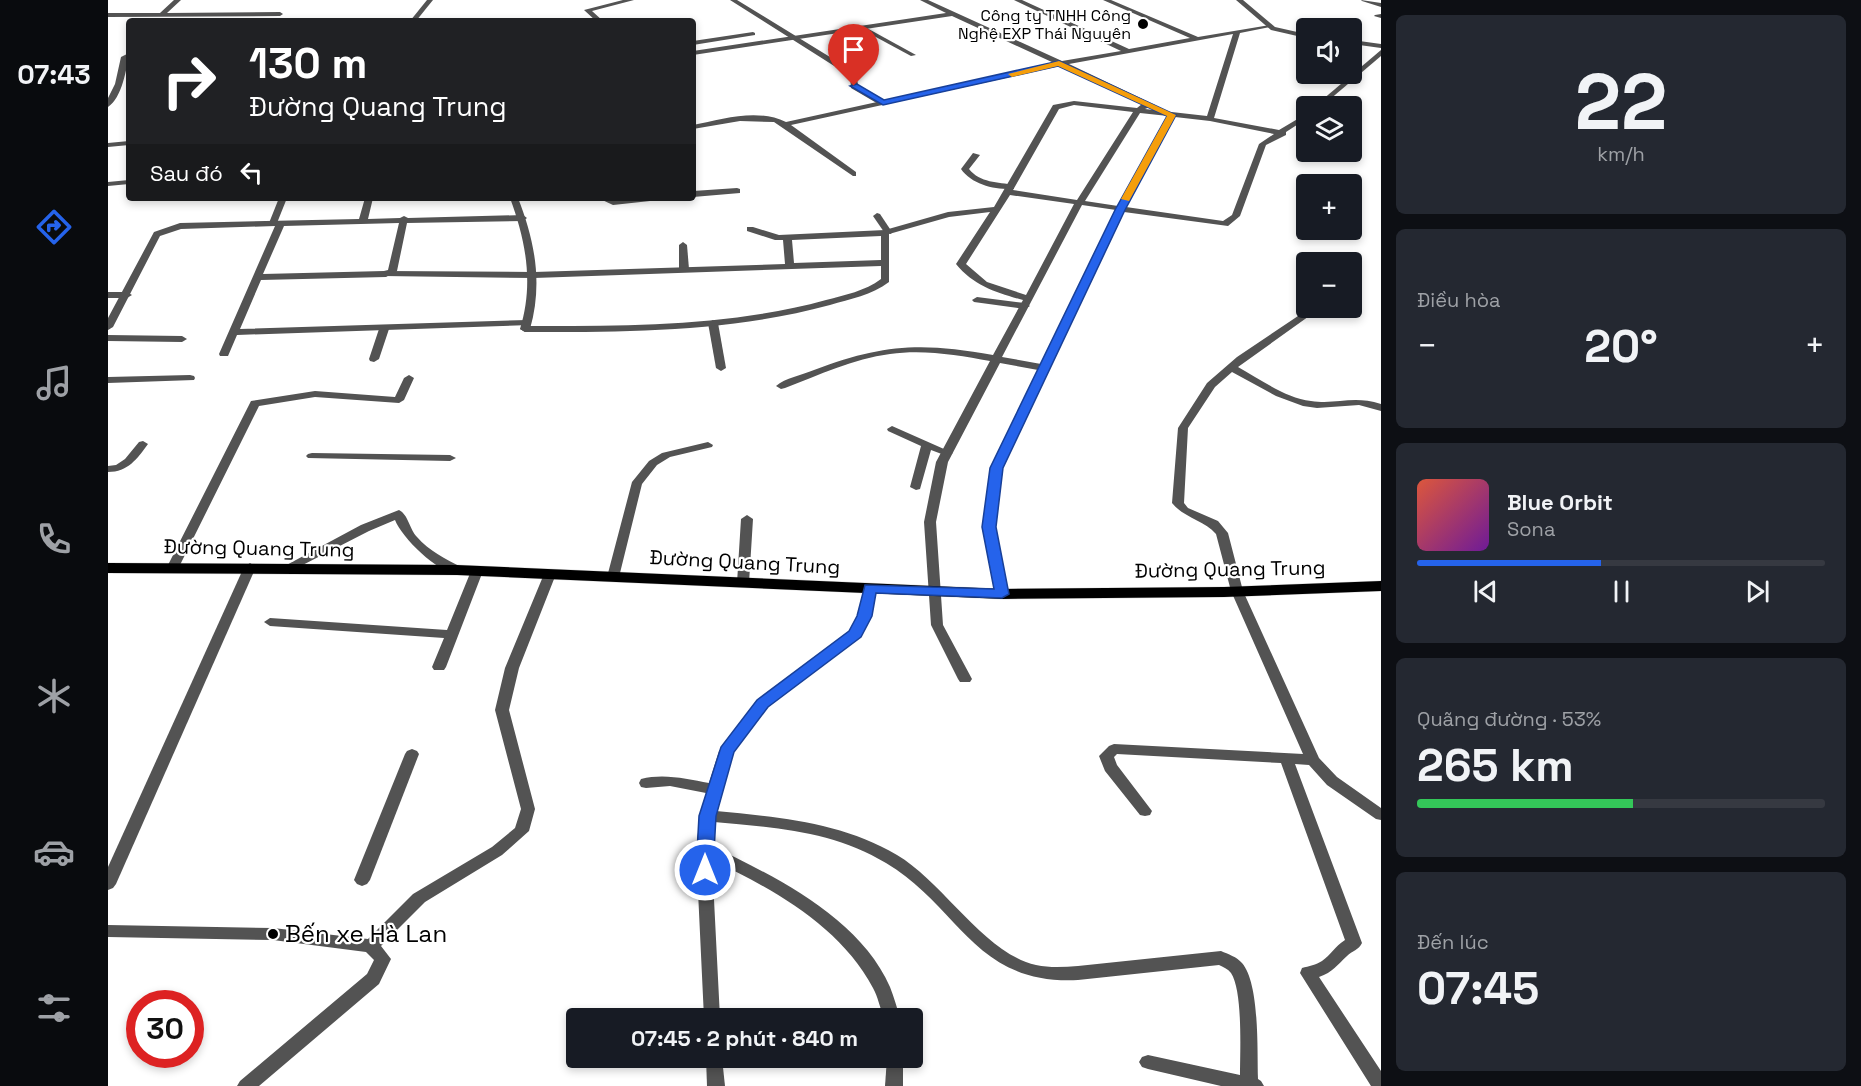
<!DOCTYPE html>
<html lang="vi">
<head>
<meta charset="utf-8">
<style>
  :root { --surface:#171b24; --page:#242831; --text:#f1f3f6; --muted:#9ea1a6; --line:#363941; --accent:#2563eb }
  body { margin:0; font-family:"Space Grotesk",sans-serif; background:var(--page); color:var(--text); height:100vh; display:flex; flex-direction:column; font-size:22px; white-space:nowrap }
  * { box-sizing:border-box; margin:0 }
  p { font-size:20px; color:var(--muted) }
  .icon { flex:none; width:33px; height:33px; fill:none; stroke:currentColor; stroke-width:2; stroke-linecap:round; stroke-linejoin:round }
  .map { position:relative; flex:1; overflow:hidden }
  .details { display:flex; flex-direction:column; gap:15px; padding:15px; background:#0d0f14; width:480px }
  .details>* { flex:none }
  .guide { position:absolute; left:18px; top:18px; width:570px; height:183px; border-radius:6px; box-shadow:0 3px 9px #0003; background:#202124; color:#fff; overflow:hidden }
  .buttons { position:absolute; left:1188px; top:18px; display:grid; gap:12px }
  .buttons a { display:grid; place-items:center; width:66px; height:66px; border-radius:6px; background:var(--surface); box-shadow:0 3px 9px #0003; font-size:30px }
  .speed { position:absolute; left:18px; top:990px; display:flex; gap:12px; font-size:30px; font-weight:700; text-align:center }
  .speed>* { display:grid; place-content:center; width:78px; height:78px; border-radius:50%; background:var(--surface); box-shadow:0 3px 9px #0003; line-height:1 }
  .speed .limit { border:9px solid #d22; background:#fff; color:#111 }
  .pin { position:absolute; display:grid; place-items:center; width:51px; height:51px; color:#fff; margin:-62px -26px; border-radius:50% 50% 50% 0; rotate:-45deg; box-shadow:0 0 6px #0007 }
  .pin .icon { rotate:45deg }
  .me { position:absolute; width:66px; margin:-33px; rotate:0deg; stroke-linejoin:round; filter:drop-shadow(0 0 4px #0008) }
  .turn { display:flex; align-items:center; gap:21px; height:126px; padding:0 24px; font-size:27px }
  .turn .icon { width:78px; height:78px; stroke-width:2.5 }
  .turn b { display:block; font-size:42px; line-height:51px }
  .then { display:flex; align-items:center; height:57px; padding:0 24px; background:#0003; gap:12px; font-size:22px }
  .big { font-size:45px; font-weight:600; line-height:1.1 }
  .details .widget { flex:1; display:flex; flex-direction:column; justify-content:center; gap:9px; min-width:0; padding:0 21px; border-radius:9px; background:var(--page) }
  .details .dial { align-items:center; gap:0 }
  .dial b { font-size:78px; line-height:1 }
  .song { display:flex; align-items:center; gap:18px }
  .cover { width:72px; height:72px; border-radius:9px; background:linear-gradient(135deg,hsl(10 70% 55%),hsl(280 70% 35%)) }
  .played { height:6px; border-radius:3px; background:linear-gradient(90deg,var(--accent) 45%,var(--line) 45%) }
  .keys { display:flex; justify-content:space-around; direction:ltr }
  .heat { display:flex; justify-content:space-between; align-items:center; font-size:33px; direction:ltr }
  .charge { height:9px; border-radius:4px; background:linear-gradient(90deg,#34c759 53%,var(--line) 0) }
  .trip { position:absolute; left:458px; top:1008px; width:357px; height:60px; border-radius:6px; background:var(--surface); box-shadow:0 3px 9px #0003; font-weight:600; line-height:60px; text-align:center }
  main { display:flex; flex:1; min-height:0 }
  .tabs { display:flex; flex-direction:column; width:108px; justify-content:space-around; align-items:center; background:#090b0e; color:var(--muted) }
  .tabs .icon { width:42px; height:42px }
  .tabs .current { color:var(--accent) }
  .tabs b { font-size:27px; color:var(--text) }
  .map>svg:first-child { display:block }
  .lines { fill:none; stroke-linecap:round; stroke-linejoin:round }
  .primary-casing { stroke:#dbdbdb; stroke-width:1 }
  .service { fill:#535353; fill-rule:evenodd }
  .minor { fill:#535353; fill-rule:evenodd }
  .tertiary { fill:#535353; fill-rule:evenodd }
  .primary { fill:#000; fill-rule:evenodd }
  .route { fill:#2563eb; stroke:#184099; stroke-width:1.5 }
  .slow { fill:#f59e0b }
  .poi-dot { fill:#000; stroke:#fff; stroke-width:2 }
  .labels { text-anchor:middle; stroke-width:4.5; stroke-linejoin:round; paint-order:stroke }
  .far-poi-label { font-size:16px; fill:#000; stroke:#fff; text-anchor:end }
  .street-label { font-size:20px; fill:#000; stroke:#fff }
  .near-poi-label { font-size:24px; fill:#000; stroke:#fff; text-anchor:start }
</style>
</head>
<body>
<main>
<nav class="tabs">
<b>07:43</b>
<svg class="icon current" aria-label="directions" viewBox="0 0 24 24"><path d="M12 3l9 9-9 9-9-9zM9 14v-3h6M13 9l2 2-2 2"/></svg>
<svg class="icon" aria-label="music" viewBox="0 0 24 24"><path d="M9 18V5l10-2v13"/><circle cx="6" cy="18" r="3"/><circle cx="16" cy="16" r="3"/></svg>
<svg class="icon" aria-label="phone" viewBox="0 0 24 24"><path d="M5 4h4l2 5-3 2q2 4 5 5l2-3 5 2v4C11 20 4 13 5 4z"/></svg>
<svg class="icon" aria-label="climate" viewBox="0 0 24 24"><path d="M12 3v18M4 7l16 10M4 17L20 7"/></svg>
<svg class="icon" aria-label="car" viewBox="0 0 24 24"><path d="M5 17H2v-5l4-1 3-4h7l3 4 3 1v5h-3M9 17h6M6 11h13"/><circle cx="7" cy="17" r="2"/><circle cx="17" cy="17" r="2"/></svg>
<svg class="icon" aria-label="filters" viewBox="0 0 24 24"><path d="M4 7h16M4 17h16"/><circle cx="9" cy="7" r="2"/><circle cx="15" cy="17" r="2"/></svg>
</nav>
<div class="map">
<svg width="1273" height="1086" viewBox="0 0 1273 1086">
  <rect width="100%" height="100%" fill="#fff"/>
  <g class="lines">
    <g class="primary-casing">
      <polygon id="primary" points="0,563 349,565 894,589 1116,587 1273,581 1273,591 1116,597 894,599 349,575 0,573"/>
    </g>
    <g class="service">
      <polygon points="515,0 526,0 484,11 495,21 488,21 476,10"/>
      <polygon points="622,0 629,0 748,73 750,85 779,103 772,105 743,88 742,76"/>
      <polygon points="1128,0 1135,0 1167,27 1198,34 1198,38 1163,30"/>
      <polygon points="1253,0 1273,3 1273,7 1254,1"/>
      <polygon points="753,27 757,27 808,55 803,56 753,29"/>
      <polygon points="645,32 647,33 647,35 585,45 585,41"/>
      <polygon points="1244,40 1273,44 1273,48 1244,44"/>
      <path d="M865,153L872,155L861,169C872,183 890,182 906,185V189C888,190 864,185 853,169Z"/>
      <polygon points="21,180 21,184 0,186 0,182"/>
      <polygon points="629,188 632,189 632,193 585,197 585,191"/>
      <polygon points="171,198 179,198 169,223 162,225 161,223"/>
      <polygon points="490,198 546,198 542,201 505,205"/>
      <polygon points="769,213 772,214 784,232 783,234 776,232 765,216"/>
      <polygon points="575,242 579,245 581,269 576,272 571,269 571,245"/>
      <polygon points="278,271 426,272 431,275 426,278 275,276 275,272"/>
      <polygon points="0,292 19,292 24,295 19,298 0,298"/>
      <polygon points="869,297 917,303 922,306 917,309 866,302 864,300"/>
      <polygon points="605,320 610,323 618,368 613,371 608,368 600,323"/>
      <polygon points="276,326 281,329 271,359 266,362 262,361 261,359 271,329"/>
      <polygon points="0,335 74,336 79,339 74,342 0,341"/>
      <polygon points="82,375 86,376 87,378 86,380 0,383 0,377"/>
      <polygon points="301,375 306,378 296,400 291,403 207,397 151,406 71,567 65,571 61,570 59,567 143,401 207,391 287,397 296,378"/>
      <polygon points="784,426 845,453 839,456 823,450 812,489 808,490 802,487 813,446 780,431 779,429"/>
      <path d="M35,441L40,444C29,459 20,472 0,472V466L8,465L17,459L31,442Z"/>
      <polygon points="600,442 605,445 604,447 562,457 549,465 534,484 511,577 505,581 501,580 499,577 524,482 541,461 554,453"/>
      <polygon points="204,453 342,455 348,458 342,461 200,458 198,456 200,454"/>
      <polygon points="639,515 645,519 641,583 635,587 629,583 633,519"/>
      <polygon points="369,567 375,571 338,667 336,670 326,670 324,667 336,638 162,626 156,622 162,618 339,630 363,571"/>
      <polygon points="304,749 309,751 311,754 262,880 259,884 254,886 249,884 246,880 297,754 299,751"/>
    </g>
    <g class="minor">
      <polygon points="66,0 73,0 59,13 172,12 175,14 172,16 0,17 0,13 52,13"/>
      <path d="M812,0H820L954,61L1013,51L906,0H914L1021,49L1082,38L995,0H1003L1090,37L1162,25V27L1132,33L1106,118L1171,130L1198,114V119L1178,132V135L1158,145L1132,216L1120,226L1016,212L894,468L887,527L900,594L894,598L888,594L875,527L882,468L930,370L892,363L840,462L828,522L835,625L864,679L862,682H852L850,679L823,625L816,522L828,462L882,361C850,355 815,349 782,354C745,359 711,375 677,388L673,389L668,386C677,378 694,375 706,370C774,344 814,342 885,355L915,300C889,293 866,286 848,264L882,212L841,217L781,234V282C764,295 742,299 722,305C622,332 520,332 417,332L412,329L417,326C518,326 620,327 718,300C737,295 757,291 773,279V266L426,278L421,275L426,272L677,264L675,240H667L639,231V227H645L671,235L777,230L840,212L886,207L945,105L966,101L1029,108L1034,104L952,66L683,125L748,172V176H745L666,122L632,121L585,129V125C615,119 649,108 678,122L946,63L844,16L585,55V51L838,13ZM1125,34L1099,116L1037,109L1047,105L961,64ZM966,105L1025,112L969,200L905,190L951,109ZM1032,113L1060,116L1010,206L977,201ZM1067,117L1102,121L1166,134L1151,144L1124,215L1115,221L1018,207ZM902,195L966,204L918,295L879,282L858,264ZM974,205L1008,210L933,364L894,357ZM773,236V260L686,263L684,240Z"/>
      <polygon points="1273,14 1273,18 1266,16 1267,15"/>
      <polygon points="1273,50 1273,56 1214,106 1207,106"/>
      <path d="M21,53C19,68 14,98 0,107V98L7,84L13,57Z"/>
      <polygon points="21,141 21,145 0,147 0,143"/>
      <path d="M257,198H265L260,219L292,218L296,216L300,218L415,215L419,218L415,221L299,223L289,271L278,277L153,280L132,329L419,320L422,321V325L129,335L120,356H112L111,354L167,226L73,229L52,236L5,327L0,330V318L46,232L72,223L251,219ZM291,223L280,270L276,271L155,274L176,226Z"/>
      <path d="M1202,308L1211,309L1130,367C1152,379 1177,398 1203,401C1229,405 1244,395 1273,404V411L1251,405L1209,408L1195,406L1168,396L1124,372L1107,387L1080,428L1076,503L1080,508L1110,521L1120,533L1135,591L1211,758L1229,777L1273,808V820L1268,819L1219,785L1201,765L1187,764L1254,943C1251,950 1244,951 1239,956C1229,965 1225,972 1211,977L1273,1071V1086H1263L1192,973L1194,968C1201,966 1208,965 1214,961C1223,955 1227,946 1237,940L1173,763L1009,754L1006,757L1009,765L1044,811L1042,815L1037,816L1032,815L997,771L991,756L1001,746L1006,744L1195,754L1123,591L1108,534C1096,520 1076,518 1064,503L1070,428L1099,383L1129,357Z"/>
      <polygon points="442,570 448,574 411,668 401,710 427,809 421,831 394,855 317,902 273,946 283,959 271,984 151,1086 129,1086 132,1081 259,974 266,960 258,952 165,940 0,937 0,925 165,928 260,939 305,894 384,847 407,828 413,809 387,710 397,668 436,574"/>
      <path d="M762,584L768,588L762,616L752,637L660,707L625,752L608,811C670,817 734,822 789,855C835,882 877,954 928,965C942,968 956,967 970,966L1113,951C1120,954 1129,957 1134,963C1152,984 1149,1051 1150,1079L1153,1081L1156,1086H1113L1040,1069L1034,1067L1031,1062L1034,1057L1040,1055L1132,1075C1132,1052 1135,991 1123,973C1120,969 1115,967 1111,965L970,980C866,985 852,907 778,863C726,831 665,827 606,822L604,846C668,877 752,918 782,987C786,997 789,1008 792,1018H776C772,1008 770,997 765,988C732,926 665,889 604,860L612,1018H596L588,849L592,816L598,793L562,786L538,788L533,787L531,783L533,779C556,773 579,779 601,783L611,751L650,701L742,632L750,616L756,588Z"/>
      <polygon points="598,1058 614,1058 617,1086 599,1086"/>
      <polygon points="779,1058 795,1058 795,1086 777,1086"/>
    </g>
    <g class="tertiary">
      <polygon points="319,0 325,0 308,21 302,21"/>
      <path d="M402,198H410C427,241 435,284 422,329L417,332L412,329C426,284 418,241 402,198Z"/>
      <path d="M291,510C300,514 302,530 309,537C321,551 338,559 353,567L355,570L353,573C333,577 294,538 287,520L261,531L183,571L179,572L173,568L253,525Z"/>
      <polygon points="142,563 148,567 8,884 5,888 0,890 0,867 136,567"/>
    </g>
    <use href="#primary" class="primary"/>
  </g>
  <polygon class="route" points="951,61 1068,115 1017,210 895,468 888,527 901,594 894,598 768,593 764,616 753,637 660,707 626,752 608,816 605,870 603,875 591,875 588,870 591,816 613,747 649,700 741,631 749,616 757,585 886,589 874,527 882,468 1007,210 1059,116 950,66 775,105 742,86 749,84 776,100"/>
  <polygon class="slow" points="951,61 1068,115 1021,201 1013,199 1059,116 950,66 904,77 900,74"/>
  <g class="poi-dot">
    <circle cx="1035" cy="24" r="6"/>
    <circle cx="165" cy="934" r="6"/>
  </g>
  <g class="labels">
    <g class="far-poi-label">
      <text x="1023" y="21">Công ty TNHH Công<tspan x="1023" dy="18">Nghệ EXP Thái Nguyên</tspan></text>
    </g>
    <g class="street-label">
      <text transform="translate(151 548) rotate(1)" y="7">Đường Quang Trung</text>
      <text transform="translate(637 562) rotate(3)" y="7">Đường Quang Trung</text>
      <text transform="translate(1122 569) rotate(-1)" y="7">Đường Quang Trung</text>
    </g>
    <g class="near-poi-label">
      <text x="177" y="942">Bến xe Hà Lan</text>
    </g>
  </g>
</svg>
<div class="buttons">
<a><svg class="icon" aria-label="sound" viewBox="0 0 24 24"><path d="M4 9h4l5-4v14l-5-4H4zM17 9q2 3 0 6"/></svg></a>
<a><svg class="icon" aria-label="layers" viewBox="0 0 24 24"><path d="M12 4l9 5-9 5-9-5zM3 14l9 5 9-5"/></svg></a>
<a>+</a>
<a>−</a>
</div>
<div class="speed"><div class="limit">30</div></div>
<div class="pin" style="left:746px;top:86px;background:#d93025"><svg class="icon" aria-label="arrive" viewBox="0 0 24 24"><path d="M6 21V4h12l-3 4 3 4H6"/></svg></div>
<svg class="me" style="left:597px;top:870px" viewBox="-20 -20 40 40"><circle r="17" fill="#2563eb" stroke="#fff" stroke-width="3"/><path d="M0-11L8 9 0 5-8 9z" fill="#fff"/></svg>
<div class="trip">07:45 · 2 phút · 840 m</div>
<div class="guide">
<div class="turn"><svg class="icon" aria-label="right" viewBox="0 0 24 24"><path d="M7 20v-9h11M14 6l5 5-5 5"/></svg><div><b>130 m</b>Đường Quang Trung</div></div>
<div class="then">Sau đó<svg class="icon" aria-label="left" viewBox="0 0 24 24"><path d="M17 20v-9H6M10 6l-5 5 5 5"/></svg></div>
</div>
</div>
<section class="details">
<div class="widget dial"><b>22</b><p>km/h</p></div>
<div class="widget"><p>Điều hòa</p>
<div class="heat"><a>−</a><b class="big">20°</b><a>+</a></div>
</div>
<div class="widget">
<div class="song"><i class="cover"></i><div><b>Blue Orbit</b><p>Sona</p></div></div>
<div class="played"></div>
<div class="keys"><svg class="icon" aria-label="previous" viewBox="0 0 24 24"><path d="M18 5L8 12l10 7zM5 5v14"/></svg><svg class="icon" aria-label="pause" viewBox="0 0 24 24"><path d="M8 5v14M16 5v14"/></svg><svg class="icon" aria-label="next" viewBox="0 0 24 24"><path d="M6 5l10 7-10 7zM19 5v14"/></svg></div>
</div>
<div class="widget"><p>Quãng đường · 53%</p><b class="big">265 km</b><div class="charge"></div></div>
<div class="widget"><p>Đến lúc</p><b class="big">07:45</b></div>
</section>
</main>
</body>
</html>
